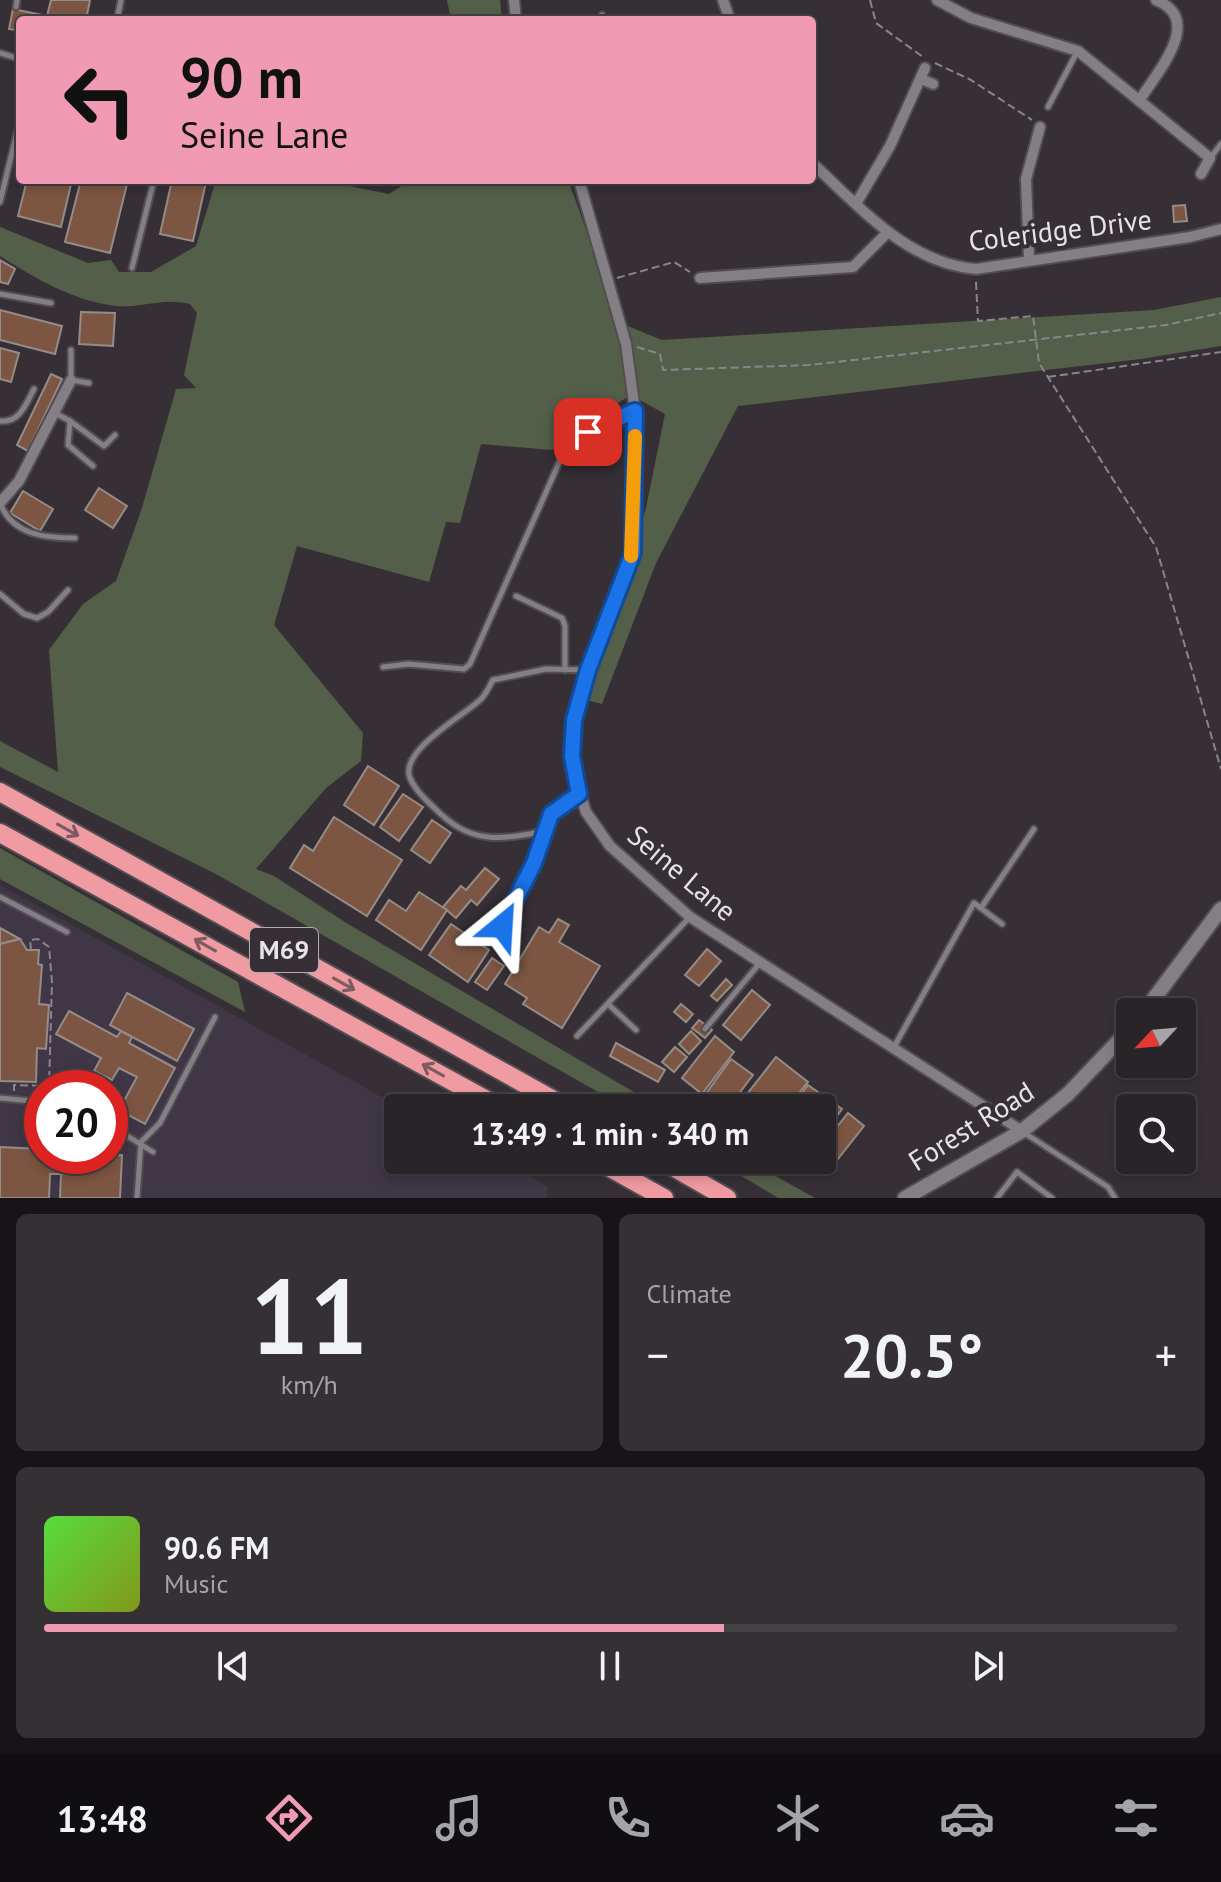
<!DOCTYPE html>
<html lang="en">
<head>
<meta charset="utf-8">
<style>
  :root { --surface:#282428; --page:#343034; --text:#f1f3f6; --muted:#a5a4a8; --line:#444145; --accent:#f09ab4 }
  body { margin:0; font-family:"PT Sans",sans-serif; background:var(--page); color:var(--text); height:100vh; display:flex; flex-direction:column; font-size:30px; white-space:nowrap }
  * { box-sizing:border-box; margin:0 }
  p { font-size:26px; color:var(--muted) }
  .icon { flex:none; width:44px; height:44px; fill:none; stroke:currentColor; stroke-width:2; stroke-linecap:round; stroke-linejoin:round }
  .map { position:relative; height:1198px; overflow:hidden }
  .side { display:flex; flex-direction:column; gap:16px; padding:16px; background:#161416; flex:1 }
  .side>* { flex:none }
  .guide { position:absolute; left:16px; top:16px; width:800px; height:168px; border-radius:8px; box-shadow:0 4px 12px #0003,0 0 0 2px var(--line); background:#f09ab4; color:#111; overflow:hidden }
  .needle { width:52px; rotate:244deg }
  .fabs { position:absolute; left:1116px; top:998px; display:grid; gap:16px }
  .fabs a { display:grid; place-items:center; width:80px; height:80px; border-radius:8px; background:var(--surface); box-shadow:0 4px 12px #0003,0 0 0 2px var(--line); font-size:40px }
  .speed { position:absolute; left:24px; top:1070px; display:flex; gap:16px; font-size:40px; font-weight:700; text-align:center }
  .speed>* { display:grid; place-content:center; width:104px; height:104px; border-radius:50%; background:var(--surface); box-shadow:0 4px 12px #0003,0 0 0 2px var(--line); line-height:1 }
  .speed .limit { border:12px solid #d22; background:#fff; color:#111 }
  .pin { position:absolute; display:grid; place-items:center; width:68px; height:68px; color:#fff; margin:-34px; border-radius:16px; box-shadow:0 4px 12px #0006 }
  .me { position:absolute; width:88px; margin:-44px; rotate:27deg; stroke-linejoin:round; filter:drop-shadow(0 0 6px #0008) }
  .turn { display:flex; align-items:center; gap:28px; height:168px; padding:0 32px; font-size:36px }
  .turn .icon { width:104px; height:104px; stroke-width:2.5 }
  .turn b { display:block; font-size:56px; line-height:68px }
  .big { font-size:60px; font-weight:700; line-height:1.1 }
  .side .widget { flex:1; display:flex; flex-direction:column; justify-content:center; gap:12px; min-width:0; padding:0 28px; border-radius:12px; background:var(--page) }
  .side .dial { align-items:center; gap:0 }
  .dial b { font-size:104px; line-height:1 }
  .song { display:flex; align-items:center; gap:24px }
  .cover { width:96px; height:96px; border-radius:12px; background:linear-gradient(135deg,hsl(110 70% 55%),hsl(70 70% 35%)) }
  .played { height:8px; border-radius:4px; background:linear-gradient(90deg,var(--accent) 60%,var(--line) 60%) }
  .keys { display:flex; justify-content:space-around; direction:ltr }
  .heat { display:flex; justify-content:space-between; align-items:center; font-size:44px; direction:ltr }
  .side .tiles { flex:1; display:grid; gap:16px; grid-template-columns:1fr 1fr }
  .widget:last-child { grid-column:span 2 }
  .trip { position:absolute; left:384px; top:1094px; width:452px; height:80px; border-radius:8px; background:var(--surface); box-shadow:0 4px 12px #0003,0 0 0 2px var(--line); font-weight:700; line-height:80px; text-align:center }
  .menu { display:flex; height:128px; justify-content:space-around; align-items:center; background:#100e10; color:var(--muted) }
  .menu .icon { width:56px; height:56px }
  .menu .current { color:var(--accent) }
  .menu b { font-size:36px; color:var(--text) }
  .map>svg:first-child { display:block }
  .commercial { fill:#3f3646; fill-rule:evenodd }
  .green { fill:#545f49 }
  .building { fill:#7c5642; stroke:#958c87; stroke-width:2 }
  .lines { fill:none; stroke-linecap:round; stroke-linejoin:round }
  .lane-casing { stroke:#524d52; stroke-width:9 }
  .street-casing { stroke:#524d52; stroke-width:14 }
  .secondary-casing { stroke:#524d52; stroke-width:18 }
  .highway-casing { stroke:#524d52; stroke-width:22 }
  .path { stroke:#8a858a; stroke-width:2; stroke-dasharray:8 4; stroke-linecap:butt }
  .lane { stroke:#847e85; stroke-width:5 }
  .street { stroke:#847e85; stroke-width:10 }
  .secondary { stroke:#847e85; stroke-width:14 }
  .highway { stroke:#f09aa1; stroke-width:18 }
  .oneway { stroke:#805a61 }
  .route-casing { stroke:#114b97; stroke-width:20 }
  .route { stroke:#1a73e8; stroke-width:14 }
  .slow { stroke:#f59e0b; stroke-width:14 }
  .labels { text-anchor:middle; stroke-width:8; stroke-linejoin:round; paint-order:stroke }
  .shield { fill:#363036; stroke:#b2adb2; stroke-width:2 }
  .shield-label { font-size:26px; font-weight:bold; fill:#e7e3e7 }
  .street-label { font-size:28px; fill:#e7e3e7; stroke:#363036 }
</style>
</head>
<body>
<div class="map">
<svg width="1221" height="1198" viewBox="0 0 1221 1198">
  <rect width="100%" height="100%" fill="#363036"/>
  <path class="commercial" d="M0,885L402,1108H398V1160H502L548,1187L547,1198H0ZM42,1088H110V1156H42Z"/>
  <g class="green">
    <polygon points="447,0 500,0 502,20 451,20"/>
    <path d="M216,180H320L389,194L411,180H568L620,323L662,340L1154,310L1221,297V346L1141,359L738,406L656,563L602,704L587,700L646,508L665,414L631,395L577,427L552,450L481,444L460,523L446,522L429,582L297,546L274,625L363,733L361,761L326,788L256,869L274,876L348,924L661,1108H626L216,874L0,767V741L58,772L49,650L83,604L116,581L142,508L176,389L196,388L184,375L197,313L190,304C164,297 142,308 116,306C73,301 35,278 0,256V227L88,263L111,260L119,272H151L196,246Z"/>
    <polygon points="0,848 238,982 245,1012 0,879"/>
    <polygon points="715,1160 747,1160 815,1198 778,1198"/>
  </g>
  <g class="building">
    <polygon points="51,0 90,0 86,20 20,20 20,31 9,29 13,9 47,16"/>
    <polygon points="27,180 72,180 61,227 18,216"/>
    <polygon points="81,180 128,180 110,253 65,242"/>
    <polygon points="172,180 206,182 193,241 160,234"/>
    <polygon points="1185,205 1187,221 1174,222 1173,206"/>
    <polygon points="0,260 15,269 8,284 0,282"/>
    <polygon points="0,310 62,326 55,354 0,340"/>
    <polygon points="81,312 115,313 113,346 79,344"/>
    <polygon points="0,348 19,353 11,382 0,379"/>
    <polygon points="51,374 62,379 28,451 17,445"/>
    <polygon points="99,488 127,506 113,528 85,510"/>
    <polygon points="23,491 53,509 40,531 10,513"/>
    <polygon points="368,766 399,786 374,825 344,805"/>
    <polygon points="403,794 423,807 399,841 380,827"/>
    <polygon points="334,817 402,860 367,916 290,868 304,845 313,851"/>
    <polygon points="432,820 451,833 430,863 411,850"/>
    <polygon points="485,868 499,879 477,905 471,900 456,918 443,907 461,886 466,890"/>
    <polygon points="419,892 447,910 421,950 376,920 389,900 406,911"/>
    <polygon points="558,919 569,925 559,942 600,966 562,1028 523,1004 527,998 505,984 539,927 549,933"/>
    <polygon points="451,924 489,950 468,982 429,955"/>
    <polygon points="0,928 20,939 0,944"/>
    <polygon points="20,939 27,950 39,950 38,964 42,965 39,1004 49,1005 46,1049 37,1048 36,1082 0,1081 0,944"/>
    <polygon points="707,949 721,961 699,986 685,975"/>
    <polygon points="492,958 504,966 487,990 475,982"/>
    <polygon points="726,979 732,985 717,1001 711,996"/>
    <polygon points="752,990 770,1005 741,1040 723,1025"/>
    <polygon points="127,993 194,1029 177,1061 110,1025"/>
    <polygon points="681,1004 693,1014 686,1022 674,1012"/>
    <polygon points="69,1011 117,1037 121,1031 132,1037 129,1043 175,1068 145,1124 119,1110 137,1077 119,1068 112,1080 94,1071 101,1058 56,1034"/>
    <polygon points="699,1020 712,1030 705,1038 692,1028"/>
    <polygon points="691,1031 701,1041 689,1054 679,1044"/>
    <polygon points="715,1036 734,1052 702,1094 682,1078"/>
    <polygon points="616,1043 665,1070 658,1082 610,1056"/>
    <polygon points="675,1047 687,1057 674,1072 662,1062"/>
    <polygon points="776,1057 808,1082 787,1108 736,1108"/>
    <polygon points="731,1059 753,1075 728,1108 723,1108 705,1095"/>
    <polygon points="808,1085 842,1109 822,1137 822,1108 791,1108"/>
    <polygon points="848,1113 864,1126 826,1174 810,1161 822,1160 822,1146"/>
    <polygon points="0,1147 42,1149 42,1156 67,1156 67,1174 50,1174 49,1198 0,1198"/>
    <polygon points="122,1155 120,1198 60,1198 61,1174 67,1174 67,1156"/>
  </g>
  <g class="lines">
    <g class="lane-casing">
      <g id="lane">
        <polyline points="16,7 17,0"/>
        <polyline points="602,15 603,20"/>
        <polyline points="117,20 121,0"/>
        <polyline points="0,53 20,59"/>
        <polyline points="1048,107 1077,52"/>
        <polyline points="1211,157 1221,144"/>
        <polyline points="0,202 20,120"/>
        <polyline points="132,268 154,180"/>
        <polyline points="0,294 51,303"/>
        <polyline points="71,350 71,380 89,383"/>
        <polyline points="55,413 70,421 68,445 93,466"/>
        <path d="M0,421C20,423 26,404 34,389"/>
        <polyline points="70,421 104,446 115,435"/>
        <path d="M0,503C12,535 45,538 75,538"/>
        <polyline points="0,594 24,614 37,618 48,612 68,590"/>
        <polyline points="516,596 562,618 565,626 565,670"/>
        <polyline points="383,667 408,664 464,669 470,664 562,456 588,432 634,411"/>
        <path d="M545,831C505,839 474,845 442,815C431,805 416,792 410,778C399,751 463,716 480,700C486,695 489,686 493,680L546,669L587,670"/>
        <polyline points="0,897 67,932"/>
        <polyline points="981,908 1034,829"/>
        <polyline points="502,926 534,863 551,814 579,794"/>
        <polyline points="608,1004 636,1030"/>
        <polyline points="705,1029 759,964"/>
        <polyline points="577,1036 689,918"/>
        <polyline points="894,1047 974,903 1002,924"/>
        <polyline points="0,1098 42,1102"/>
        <polyline points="110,1125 153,1152"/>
        <polyline points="1023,1132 1108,1187 1115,1198"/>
        <polyline points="137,1198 141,1142 160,1123 215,1017"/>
        <polyline points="997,1198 1017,1172 1052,1198"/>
      </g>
    </g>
    <g class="street-casing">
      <g id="street">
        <polyline points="514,0 516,20"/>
        <polyline points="723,0 730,20"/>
        <polyline points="937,0 971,18 1078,51 1210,158 1201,174"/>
        <polyline points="921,79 933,84"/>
        <path d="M1139,101C1157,72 1205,20 1156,0"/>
        <path d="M812,163C860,207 907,263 976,269L1190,237L1221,229"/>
        <polyline points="579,180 626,344 635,411 633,553 588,670 572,738 574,774 586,812 610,846 690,917 1022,1131"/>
        <polyline points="857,202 890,146 925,68"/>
        <polyline points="1029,259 1026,179 1040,127"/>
        <polyline points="700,278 853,267 888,232"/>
        <polyline points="0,503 19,481 71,380"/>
      </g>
    </g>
    <g class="secondary-casing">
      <g id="secondary">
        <polyline points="1144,1012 1221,909"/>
        <polyline points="905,1198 1022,1131 1068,1094 1130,1029"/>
      </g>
    </g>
    <g class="highway-casing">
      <g id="highway">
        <polyline points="0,792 568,1108"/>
        <polyline points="0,833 501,1108"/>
        <polyline points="596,1160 664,1198"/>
        <polyline points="661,1160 727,1198"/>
      </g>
    </g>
    <g class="path">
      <polyline points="870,0 876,23 923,57"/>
      <polyline points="935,63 971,80 1032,120"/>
      <polyline points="617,278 674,262 690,272"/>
      <polyline points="976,282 978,321 1033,316 1039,363 1156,547 1221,769"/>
      <polyline points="637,347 660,354 663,370 809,365 1166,325 1221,313"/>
      <polyline points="1048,377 1221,352"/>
      <polyline points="14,1091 14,1085 49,1086 52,982 49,947 38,939 30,940 31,950"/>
    </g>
    <use href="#lane" class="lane"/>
    <use href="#street" class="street"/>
    <use href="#secondary" class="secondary"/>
    <use href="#highway" class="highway"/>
  </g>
  <defs><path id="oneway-shaft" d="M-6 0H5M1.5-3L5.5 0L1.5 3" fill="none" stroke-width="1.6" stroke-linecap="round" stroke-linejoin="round" transform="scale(2)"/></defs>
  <g class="oneway">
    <use href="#oneway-shaft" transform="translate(68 830) rotate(29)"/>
    <use href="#oneway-shaft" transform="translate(205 945) rotate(-151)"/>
    <use href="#oneway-shaft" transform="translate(344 984) rotate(29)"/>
    <use href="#oneway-shaft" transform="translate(433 1070) rotate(-151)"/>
  </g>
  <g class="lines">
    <g class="route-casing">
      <polyline id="route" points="502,926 534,863 551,814 579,794 572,756 574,720 588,670 633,553 635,411 588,432"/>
    </g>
    <use href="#route" class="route"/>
    <polyline class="slow" points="631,556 635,436"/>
  </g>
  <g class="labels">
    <rect class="shield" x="250" y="928" width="68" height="44" rx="6"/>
    <g class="shield-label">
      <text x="284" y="959">M69</text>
    </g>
    <g class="street-label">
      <text transform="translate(1060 230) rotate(-7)" y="10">Coleridge Drive</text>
      <text transform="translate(682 873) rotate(40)" y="10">Seine Lane</text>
      <text transform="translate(971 1126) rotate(-32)" y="10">Forest Road</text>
    </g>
  </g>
</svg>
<div class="fabs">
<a><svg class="needle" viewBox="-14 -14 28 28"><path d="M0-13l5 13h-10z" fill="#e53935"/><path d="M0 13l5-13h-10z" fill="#a5a4a8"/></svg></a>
<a><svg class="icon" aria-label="search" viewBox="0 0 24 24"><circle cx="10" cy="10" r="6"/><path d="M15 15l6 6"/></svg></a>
</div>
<div class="speed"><div class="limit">20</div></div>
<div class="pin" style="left:588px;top:432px;background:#d93025"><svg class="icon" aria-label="arrive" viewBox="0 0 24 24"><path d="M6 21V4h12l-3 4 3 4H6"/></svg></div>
<svg class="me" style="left:502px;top:926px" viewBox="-20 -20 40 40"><path d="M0-17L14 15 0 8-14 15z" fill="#1a73e8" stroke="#fff" stroke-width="4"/></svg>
<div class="trip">13:49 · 1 min · 340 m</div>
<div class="guide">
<div class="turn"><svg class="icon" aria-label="left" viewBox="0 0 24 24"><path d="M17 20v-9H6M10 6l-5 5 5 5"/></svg><div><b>90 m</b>Seine Lane</div></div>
</div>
</div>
<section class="side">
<div class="tiles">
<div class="widget dial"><b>11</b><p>km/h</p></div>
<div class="widget"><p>Climate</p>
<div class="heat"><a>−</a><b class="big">20.5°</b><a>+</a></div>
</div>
<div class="widget">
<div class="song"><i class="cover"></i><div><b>90.6 FM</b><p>Music</p></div></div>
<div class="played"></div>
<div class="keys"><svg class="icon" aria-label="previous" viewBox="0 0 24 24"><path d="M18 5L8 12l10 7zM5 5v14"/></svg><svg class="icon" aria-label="pause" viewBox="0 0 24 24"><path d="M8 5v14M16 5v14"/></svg><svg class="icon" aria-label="next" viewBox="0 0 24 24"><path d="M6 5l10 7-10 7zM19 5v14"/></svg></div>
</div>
</div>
</section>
<nav class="menu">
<b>13:48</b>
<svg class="icon current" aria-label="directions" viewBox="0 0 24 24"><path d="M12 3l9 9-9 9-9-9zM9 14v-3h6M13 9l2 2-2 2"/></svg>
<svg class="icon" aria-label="music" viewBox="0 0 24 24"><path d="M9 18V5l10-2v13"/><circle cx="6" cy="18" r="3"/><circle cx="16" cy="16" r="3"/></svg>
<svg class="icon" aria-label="phone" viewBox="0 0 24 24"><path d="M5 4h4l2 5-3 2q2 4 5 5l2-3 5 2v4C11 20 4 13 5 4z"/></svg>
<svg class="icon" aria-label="climate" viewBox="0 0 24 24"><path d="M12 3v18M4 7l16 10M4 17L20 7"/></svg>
<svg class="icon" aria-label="car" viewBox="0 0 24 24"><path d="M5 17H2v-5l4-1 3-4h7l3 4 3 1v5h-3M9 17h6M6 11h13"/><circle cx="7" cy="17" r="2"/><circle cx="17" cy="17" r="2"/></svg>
<svg class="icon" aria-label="filters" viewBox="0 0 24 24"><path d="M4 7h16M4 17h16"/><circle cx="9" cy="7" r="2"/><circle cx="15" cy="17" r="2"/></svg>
</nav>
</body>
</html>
